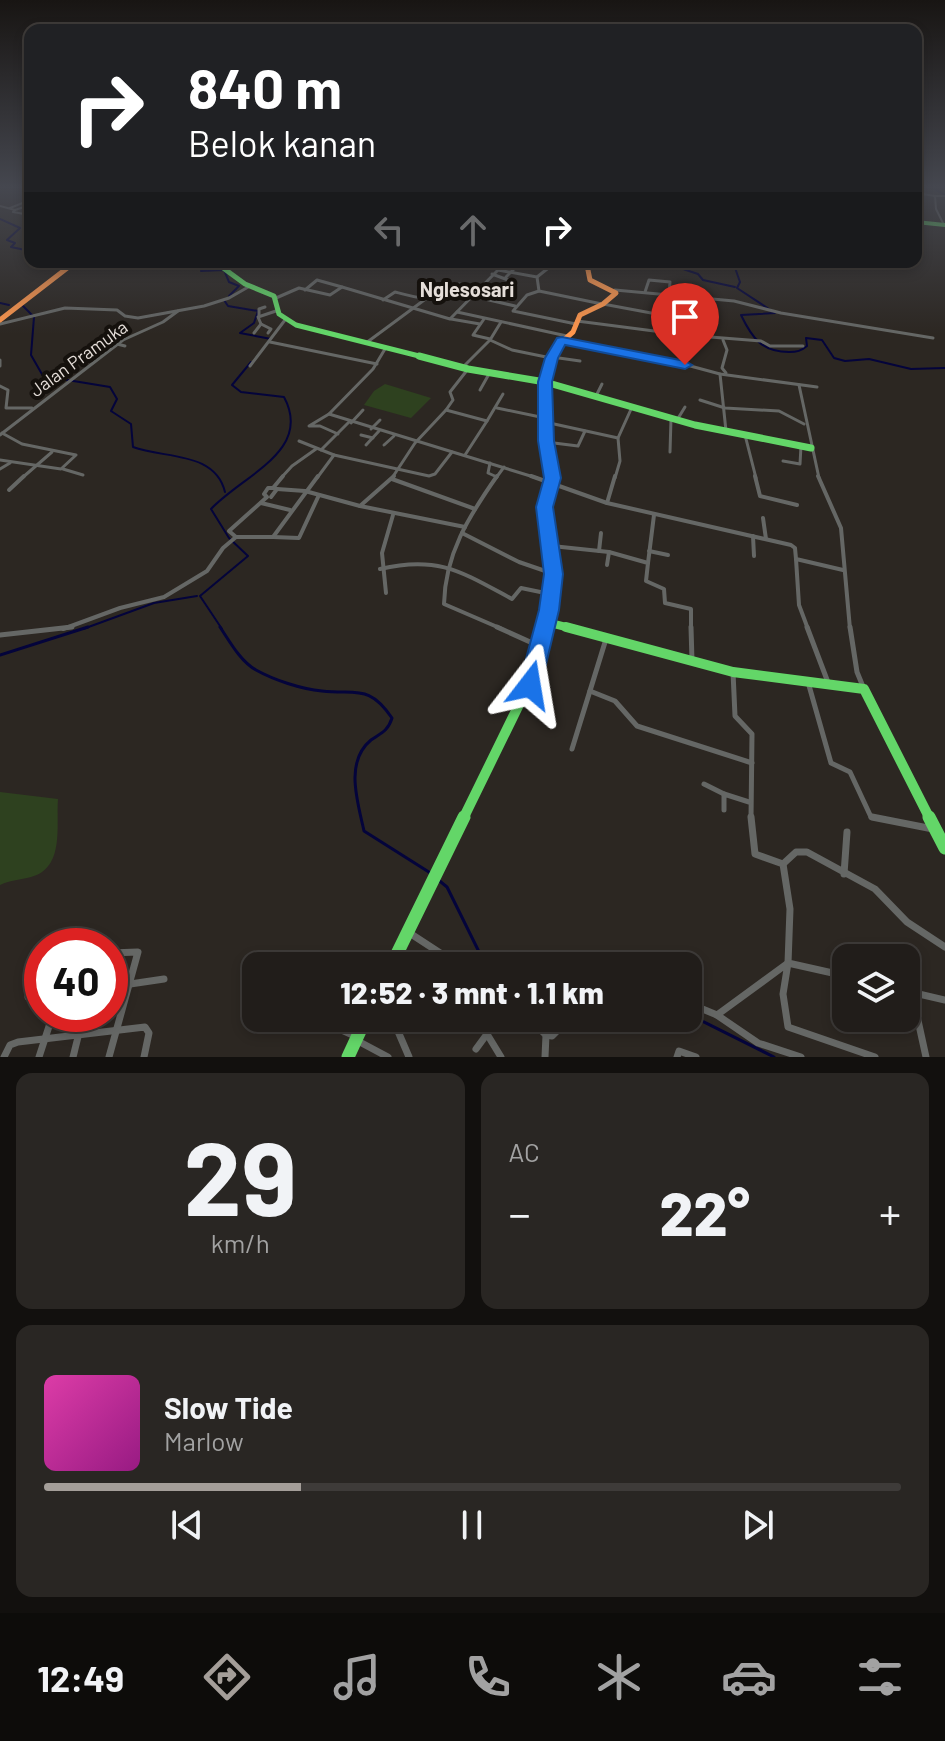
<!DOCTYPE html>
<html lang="id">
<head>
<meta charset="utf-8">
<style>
  :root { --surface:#211d1a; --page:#292623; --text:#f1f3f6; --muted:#a2a2a2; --line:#3e3b39; --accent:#a49e99 }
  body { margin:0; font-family:Barlow,sans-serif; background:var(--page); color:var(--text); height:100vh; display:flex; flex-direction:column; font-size:30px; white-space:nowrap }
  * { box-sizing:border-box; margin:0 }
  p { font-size:26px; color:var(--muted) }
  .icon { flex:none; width:44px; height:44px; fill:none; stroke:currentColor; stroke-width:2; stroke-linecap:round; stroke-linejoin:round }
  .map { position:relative; height:1057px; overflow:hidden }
  .drawer { display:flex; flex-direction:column; gap:16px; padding:16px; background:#12100e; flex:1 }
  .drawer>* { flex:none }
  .top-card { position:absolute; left:24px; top:24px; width:898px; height:244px; border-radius:16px; box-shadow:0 4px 12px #0003,0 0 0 2px var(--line); background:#202124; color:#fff; overflow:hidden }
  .buttons { position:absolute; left:832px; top:944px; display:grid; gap:16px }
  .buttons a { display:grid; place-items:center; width:88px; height:88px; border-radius:16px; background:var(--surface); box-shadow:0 4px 12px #0003,0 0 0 2px var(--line); font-size:40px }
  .speed { position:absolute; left:24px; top:928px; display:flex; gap:16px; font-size:40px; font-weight:700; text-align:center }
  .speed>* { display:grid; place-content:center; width:104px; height:104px; border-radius:50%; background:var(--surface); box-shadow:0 4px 12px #0003,0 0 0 2px var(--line); line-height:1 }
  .speed .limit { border:12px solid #d22; background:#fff; color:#111 }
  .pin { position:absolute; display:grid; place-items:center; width:68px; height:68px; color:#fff; margin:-82px -34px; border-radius:50% 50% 50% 0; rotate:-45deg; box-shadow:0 0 8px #0007 }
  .pin .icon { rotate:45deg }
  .me { position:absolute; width:88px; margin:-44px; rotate:14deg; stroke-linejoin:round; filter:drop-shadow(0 0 6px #0008) }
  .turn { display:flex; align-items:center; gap:28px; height:168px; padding:0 32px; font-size:36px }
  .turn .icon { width:104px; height:104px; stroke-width:2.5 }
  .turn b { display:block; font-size:56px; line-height:68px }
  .lanes { display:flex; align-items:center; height:76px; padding:0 32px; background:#0003; justify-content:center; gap:40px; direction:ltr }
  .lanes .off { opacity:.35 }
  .big { font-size:60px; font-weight:800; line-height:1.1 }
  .drawer .widget { flex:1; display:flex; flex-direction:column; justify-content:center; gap:12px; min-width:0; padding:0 28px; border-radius:16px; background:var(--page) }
  .drawer .dial { align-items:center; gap:0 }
  .dial b { font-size:104px; line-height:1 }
  .song { display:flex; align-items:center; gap:24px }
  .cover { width:96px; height:96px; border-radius:12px; background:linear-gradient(135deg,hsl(320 70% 55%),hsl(310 70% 35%)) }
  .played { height:8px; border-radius:4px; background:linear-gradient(90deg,var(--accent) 30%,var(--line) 30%) }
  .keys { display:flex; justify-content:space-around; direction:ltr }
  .heat { display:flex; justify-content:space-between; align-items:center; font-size:44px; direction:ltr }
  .drawer .tiles { flex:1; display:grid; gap:16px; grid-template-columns:1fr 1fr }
  .widget:last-child { grid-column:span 2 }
  .trip { position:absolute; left:242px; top:952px; width:460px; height:80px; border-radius:16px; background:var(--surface); box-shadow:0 4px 12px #0003,0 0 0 2px var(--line); font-weight:800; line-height:80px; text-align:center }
  .tabs { display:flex; height:128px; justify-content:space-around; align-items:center; background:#0d0c0a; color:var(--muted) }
  .tabs .icon { width:56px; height:56px }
  .tabs .on { color:var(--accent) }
  .tabs b { font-size:36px; color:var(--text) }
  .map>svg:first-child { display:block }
  .green { fill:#2e411f }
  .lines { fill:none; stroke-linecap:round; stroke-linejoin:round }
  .stream-far1 { stroke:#04043b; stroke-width:2 }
  .stream { stroke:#04043b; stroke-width:3 }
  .street-far4 { stroke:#656765; stroke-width:2 }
  .street-far3 { stroke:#656765; stroke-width:3 }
  .street-far2 { stroke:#656765; stroke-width:4 }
  .street-far1 { stroke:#656765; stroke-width:5 }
  .street { stroke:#656765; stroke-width:7 }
  .fast-far5 { stroke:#63d668; stroke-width:4 }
  .fast-far4 { stroke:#63d668; stroke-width:5 }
  .fast-far3 { stroke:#63d668; stroke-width:7 }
  .fast-far2 { stroke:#63d668; stroke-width:8 }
  .fast-far1 { stroke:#63d668; stroke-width:10 }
  .fast { stroke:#63d668; stroke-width:13 }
  .slow { stroke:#ff974d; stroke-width:5 }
  .route { fill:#1a73e8; stroke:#114b97; stroke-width:2 }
  .labels { text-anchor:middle; stroke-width:8; stroke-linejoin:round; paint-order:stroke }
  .far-street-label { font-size:18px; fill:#e5ded9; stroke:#15110d }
  .far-quarter-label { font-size:20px; font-weight:bold; fill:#e5ded9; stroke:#15110d }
</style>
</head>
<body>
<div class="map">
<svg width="945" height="1057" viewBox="0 0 945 1057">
  <rect width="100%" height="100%" fill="#2c2722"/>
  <g class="green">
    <polygon points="385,384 431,398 411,418 364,405 374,391"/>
    <path d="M0,792L58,799C56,826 65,868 31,877C20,880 11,880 0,885Z"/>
  </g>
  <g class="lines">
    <g class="stream-far1">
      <polyline points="931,187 945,195"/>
      <polyline points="0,219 20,228 7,240 15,243 11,247 30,251"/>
      <polyline points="163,262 169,266 199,262"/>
      <polyline points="210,262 201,271 224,270 229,282 239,286 229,296"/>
      <polyline points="680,262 680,268 698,274 703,280 735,287"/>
      <path d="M733,262L740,282L737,288L775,313L741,315C752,338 762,352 789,352C797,352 801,351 807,346L806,338L822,340L834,358L845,361L869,359L911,369L945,368"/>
      <polyline points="224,300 228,306 258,311 254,323 240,333 271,339"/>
      <polyline points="0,303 9,305"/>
      <path d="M23,306L34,317L31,355L43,376L110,387L117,399L111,411L131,424L133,447C165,459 215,451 225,492"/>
      <polyline points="83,629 154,603 197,596"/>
      <path d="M222,629L200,596L248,556L229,538L211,509C243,475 313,451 284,397L241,392L232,385L251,362"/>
    </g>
    <g class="stream">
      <path d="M220,627C230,642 241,662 256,670C274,680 301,689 322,691C357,695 369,684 392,718C388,731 381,733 371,740C344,762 358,803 364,831L432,874"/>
      <polyline points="0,655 88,627"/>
      <polyline points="436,878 447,887 486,966"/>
      <polyline points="688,1014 774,1057"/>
    </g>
    <g class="street-far4">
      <polyline points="917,186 922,194 935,196"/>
      <polyline points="923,186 930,187"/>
      <polyline points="0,206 15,210 30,205"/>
      <polyline points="10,208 30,200"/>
      <polyline points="15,210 13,212 30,215"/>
      <polyline points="944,225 936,209 935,196 945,196"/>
      <polyline points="27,239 30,236"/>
    </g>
    <g class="street-far3">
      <polyline points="492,274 508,280"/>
      <polyline points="506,277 521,262"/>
      <polyline points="537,277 556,262"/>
      <polyline points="305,290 317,280 342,287"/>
      <polyline points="615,290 734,301 781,313 933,338"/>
      <polyline points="539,291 527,295 513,311 576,324"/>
      <polyline points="645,292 649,280 670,282 669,294 678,318"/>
      <polyline points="454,294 471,297"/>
      <polyline points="472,296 515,306"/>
      <polyline points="276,298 299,288 330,295 342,287 450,319 498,270 537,277 539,291 602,304"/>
      <path d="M383,300L395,292C420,298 441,307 459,284L481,287"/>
      <polyline points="457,312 567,336"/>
      <polyline points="259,315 259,309 265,307"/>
      <polyline points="451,319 480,324"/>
      <polyline points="484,319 473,335 490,339"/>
      <polyline points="577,321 685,335 678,318 603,304"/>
      <polyline points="0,324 65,308 117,310 125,316 138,318 204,306 229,298 250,286"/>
      <polyline points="254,333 261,324"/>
      <polyline points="268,333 271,329 261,324 258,317 276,311"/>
      <polyline points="685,335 761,341 770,346 803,346"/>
      <polyline points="490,340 501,322"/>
      <polyline points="562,340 613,353 657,357 720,374 817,387"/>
      <polyline points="723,340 727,350 722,368 726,373"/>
      <polyline points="270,342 377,364"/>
      <polyline points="366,343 431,295 447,296"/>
      <polyline points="117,344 125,346"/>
      <polyline points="385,349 373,369 329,414 537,478"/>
      <polyline points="552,357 580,361"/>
      <polyline points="0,360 0,366"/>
      <polyline points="250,366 285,320"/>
      <polyline points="462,368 490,340 512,350 551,358"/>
      <polyline points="720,374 726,431"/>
      <polyline points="799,385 819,478"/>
      <polyline points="0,386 8,390 6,408 32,408"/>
      <polyline points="480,390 489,374"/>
      <polyline points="596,396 602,384"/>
      <polyline points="700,400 725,408 779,411 804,424"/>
      <polyline points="497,408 545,418"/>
      <polyline points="446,410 453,400 450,392 468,369"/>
      <polyline points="329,414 309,426 320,426 338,434"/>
      <polyline points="677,420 685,407"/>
      <polyline points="545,422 618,438 632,407"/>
      <polyline points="351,423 363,410"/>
      <polyline points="371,429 380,420"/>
      <polyline points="0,435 123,340 163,322 178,311"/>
      <polyline points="361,435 373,438"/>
      <polyline points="745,435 756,478"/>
      <polyline points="299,441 334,455 317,478"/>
      <polyline points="546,442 578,446 585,431"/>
      <polyline points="366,445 379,431"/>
      <polyline points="384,445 394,436"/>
      <polyline points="321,450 349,422"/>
      <polyline points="670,452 671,419"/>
      <polyline points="334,455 429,476 435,474 452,452"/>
      <polyline points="465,455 487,421"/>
      <polyline points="0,460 61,469 76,455 22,444 2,433"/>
      <polyline points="783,461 800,464 801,446"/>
      <polyline points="490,463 488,473 497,477"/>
      <polyline points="0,469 10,463"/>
      <polyline points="63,469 83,475"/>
      <polyline points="22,478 52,452"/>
      <polyline points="281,478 292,466 316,449"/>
      <polyline points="392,478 415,443 446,410 487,421 503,394"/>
      <polyline points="496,478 504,467"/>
      <polyline points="615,478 620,461 618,438"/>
    </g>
    <g class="street-far2">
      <path d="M497,476C469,516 445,554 444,604L502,629"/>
      <polyline points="531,476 607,503 791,545 795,548 796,559 843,570"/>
      <polyline points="755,476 760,496 797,505"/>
      <polyline points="818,476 841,528 850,629"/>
      <polyline points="392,479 475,509"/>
      <polyline points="277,489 305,491"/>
      <polyline points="9,490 24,476"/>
      <polyline points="305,491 360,506 394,476"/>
      <polyline points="271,497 277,489 273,488 283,476"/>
      <polyline points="261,503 290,510"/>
      <polyline points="607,503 615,476"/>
      <polyline points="360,506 465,527"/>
      <polyline points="763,518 766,539"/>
      <polyline points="462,533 519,562 554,574"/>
      <polyline points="753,536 754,556"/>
      <polyline points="236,537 229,531 267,497 264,494 268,488 273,488"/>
      <polyline points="273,537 299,538 319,495"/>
      <polyline points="552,546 609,552 648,563 646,581 664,589 665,603 691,609 691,629"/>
      <polyline points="599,551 601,533"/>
      <polyline points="649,551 668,555"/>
      <polyline points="796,559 799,605 808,629"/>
      <polyline points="648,563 654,515"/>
      <polyline points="607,565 609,552"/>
      <path d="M380,569C438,555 462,572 512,599L521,588L550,594"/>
      <polyline points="386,593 382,553 393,515"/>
      <polyline points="63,629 120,608 164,597 207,571 223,548 236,537 273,537 318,476"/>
    </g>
    <g class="street-far1">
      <polyline points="497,627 539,646"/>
      <polyline points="691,627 692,661"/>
      <polyline points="807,627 829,685"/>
      <polyline points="850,627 857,672 864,689"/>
      <polyline points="0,635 72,627"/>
      <polyline points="733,672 735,716 752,734 751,819"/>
      <polyline points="808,682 831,763 850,772 871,817 883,819"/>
      <polyline points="590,691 615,701 637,726 752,763"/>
      <polyline points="572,749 606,639"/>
      <polyline points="704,784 724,794"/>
      <polyline points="724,810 724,794 749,802"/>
    </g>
    <g class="street">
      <polyline points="751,817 755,854 783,864 790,909 788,963 846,976"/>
      <polyline points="872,817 933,829"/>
      <polyline points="783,864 796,852 807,852 875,889 907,922 945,947"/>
      <polyline points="844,874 847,832"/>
      <polyline points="408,932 460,966"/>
      <polyline points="110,987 164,979"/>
      <polyline points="906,991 945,1000"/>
      <polyline points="912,993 926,1057"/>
      <polyline points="28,997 42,995"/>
      <polyline points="688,1003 717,1015 788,963 783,994 788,1027 875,1057"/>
      <polyline points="717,1015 758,1043 801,1057"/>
      <polyline points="495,1018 487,1034 501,1057"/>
      <polyline points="528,1018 546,1035 545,1057"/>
      <polyline points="394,1022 409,1057"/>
      <polyline points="333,1026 357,1037"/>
      <polyline points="546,1035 552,1036 562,1026 564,1018"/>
      <polyline points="356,1040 388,1057"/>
      <polyline points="476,1049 487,1034"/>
      <polyline points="4,1057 10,1045 18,1042 145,1027 149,1033 144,1057"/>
      <polyline points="39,1057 53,1014"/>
      <polyline points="73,1057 79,1033"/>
      <polyline points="109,1057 138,952 110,953"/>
      <polyline points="677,1057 679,1051 696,1057"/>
    </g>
    <polyline class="fast-far5" points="916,222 945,225"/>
    <g class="fast-far4">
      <polyline points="215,262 245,284 274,296 279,314 296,325 427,358"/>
      <polyline points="552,358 555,349 565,339"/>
    </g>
    <g class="fast-far3">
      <polyline points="419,356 468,369 545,382 695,425 811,448"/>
      <path d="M553,356C540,397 546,437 553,478"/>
    </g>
    <g class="fast-far2">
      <polyline points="546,622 574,629"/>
      <polyline points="544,629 554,574 545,512 553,476"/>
    </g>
    <g class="fast-far1">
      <polyline points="566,627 733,672 864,689 930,819"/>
      <polyline points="463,819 532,678 545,627"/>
    </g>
    <g class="fast">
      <polyline points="929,817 945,848"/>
      <polyline points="391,966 464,817"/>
      <polyline points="393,1018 394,1022"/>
      <polyline points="348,1057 366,1018"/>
    </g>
    <g class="slow">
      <polyline points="0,320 75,262"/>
      <polyline points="565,339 573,332 580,315 603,304 616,293 590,280 587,265 583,262"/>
    </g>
  </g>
  <linearGradient id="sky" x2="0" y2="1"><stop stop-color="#181513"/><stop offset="0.56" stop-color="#45474f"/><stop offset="1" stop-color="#45474f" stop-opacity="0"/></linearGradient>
  <rect width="945" height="334" fill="url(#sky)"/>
  <polygon class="route" points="562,337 685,361 692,365 685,369 565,345 558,358 552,382 554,441 561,478 553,507 563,574 559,610 541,685 538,692 530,695 522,692 519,685 539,610 544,574 536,507 544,478 538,441 538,382 545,358 557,338"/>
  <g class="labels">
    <g class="far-street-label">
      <text transform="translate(79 359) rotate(-36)" y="6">Jalan Pramuka</text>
    </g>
    <g class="far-quarter-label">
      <text x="467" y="297">Nglesosari</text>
    </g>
  </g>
</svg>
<div class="buttons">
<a><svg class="icon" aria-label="layers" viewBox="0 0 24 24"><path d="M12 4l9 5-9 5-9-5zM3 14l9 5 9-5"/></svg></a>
</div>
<div class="speed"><div class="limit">40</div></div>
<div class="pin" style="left:685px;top:365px;background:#d93025"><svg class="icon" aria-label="arrive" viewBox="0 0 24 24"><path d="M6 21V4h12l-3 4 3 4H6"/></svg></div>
<svg class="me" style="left:530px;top:685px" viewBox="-20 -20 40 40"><path d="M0-17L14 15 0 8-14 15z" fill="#1a73e8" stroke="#fff" stroke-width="4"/></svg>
<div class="trip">12:52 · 3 mnt · 1.1 km</div>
<div class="top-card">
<div class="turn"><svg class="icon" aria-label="right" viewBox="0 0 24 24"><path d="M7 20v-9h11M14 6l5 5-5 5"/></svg><div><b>840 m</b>Belok kanan</div></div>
<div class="lanes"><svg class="icon off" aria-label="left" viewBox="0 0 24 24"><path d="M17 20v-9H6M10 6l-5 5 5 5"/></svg><svg class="icon off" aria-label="ahead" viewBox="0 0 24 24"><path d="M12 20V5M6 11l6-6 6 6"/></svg><svg class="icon" aria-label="right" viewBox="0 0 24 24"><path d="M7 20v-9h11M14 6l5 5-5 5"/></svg></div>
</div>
</div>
<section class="drawer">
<div class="tiles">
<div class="widget dial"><b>29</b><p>km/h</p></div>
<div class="widget"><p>AC</p>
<div class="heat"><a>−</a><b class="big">22°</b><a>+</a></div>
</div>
<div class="widget">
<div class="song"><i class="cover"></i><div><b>Slow Tide</b><p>Marlow</p></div></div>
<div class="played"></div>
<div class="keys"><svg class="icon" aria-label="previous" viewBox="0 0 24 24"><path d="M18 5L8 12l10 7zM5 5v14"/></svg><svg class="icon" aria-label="pause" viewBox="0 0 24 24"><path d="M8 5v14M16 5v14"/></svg><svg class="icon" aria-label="next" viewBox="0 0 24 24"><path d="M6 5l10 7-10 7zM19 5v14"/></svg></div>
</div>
</div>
</section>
<nav class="tabs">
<b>12:49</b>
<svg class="icon on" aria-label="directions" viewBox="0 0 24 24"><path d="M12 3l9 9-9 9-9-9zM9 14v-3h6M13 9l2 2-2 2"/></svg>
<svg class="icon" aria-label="music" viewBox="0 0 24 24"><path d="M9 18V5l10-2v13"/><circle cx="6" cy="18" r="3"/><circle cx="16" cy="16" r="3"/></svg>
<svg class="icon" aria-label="phone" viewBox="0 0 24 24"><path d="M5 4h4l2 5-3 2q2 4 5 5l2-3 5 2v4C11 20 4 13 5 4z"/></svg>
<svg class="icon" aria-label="climate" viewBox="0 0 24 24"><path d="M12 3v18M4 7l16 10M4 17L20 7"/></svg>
<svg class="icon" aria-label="car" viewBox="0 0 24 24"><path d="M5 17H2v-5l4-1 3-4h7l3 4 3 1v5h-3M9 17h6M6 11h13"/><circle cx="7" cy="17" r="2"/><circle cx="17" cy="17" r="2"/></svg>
<svg class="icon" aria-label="filters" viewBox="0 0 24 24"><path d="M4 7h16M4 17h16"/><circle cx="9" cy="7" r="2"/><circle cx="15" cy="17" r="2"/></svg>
</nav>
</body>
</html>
